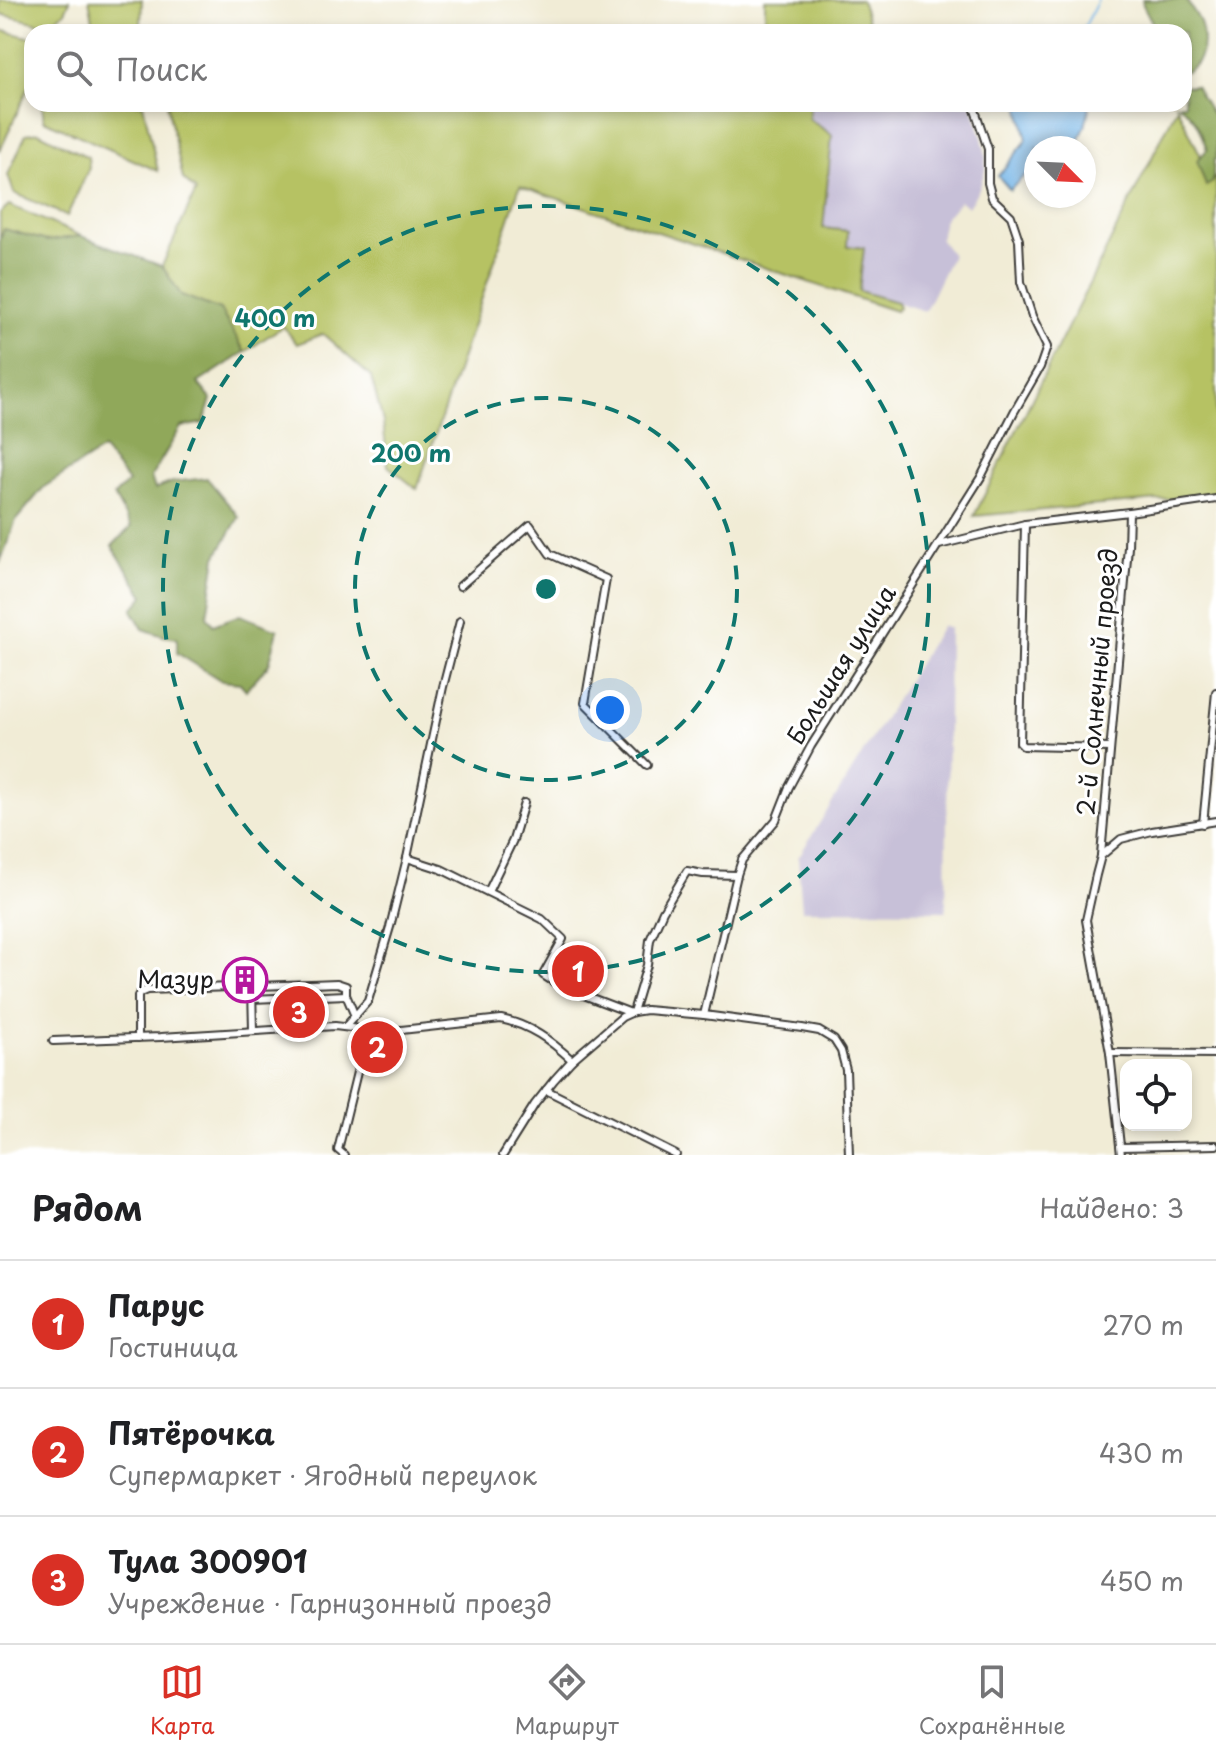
<!DOCTYPE html>
<html lang="ru">
<meta charset="utf-8">
<style>
:root{--surface:#fff;--page:#f6f6f6;--text:#202124;--muted:#757577;--line:#e0e0e0;--accent:#d93025}
body{margin:0;font-family:"Playpen Sans",sans-serif;background:var(--page);color:var(--text)}
.controls{position:absolute;right:24px;bottom:24px;display:grid;overflow:hidden;border-radius:16px;box-shadow:0 4px 12px #0003}
.controls button{width:72px;height:72px;display:grid;place-items:center;padding:0;border:0;border-bottom:2px solid var(--line);background:var(--surface);color:var(--text);font:40px sans-serif}
.compass{position:absolute;left:1024px;top:136px;width:72px;height:72px;border-radius:50%;background:var(--surface);box-shadow:0 4px 12px #0003;rotate:114deg}
.you{position:absolute;left:610px;top:710px;width:28px;height:28px;margin:-20px;border:6px solid #fff;border-radius:50%;background:#1a73e8;box-shadow:0 0 0 12px #1a73e833}
.badge{display:grid;place-items:center;width:52px;height:52px;border-radius:50%;background:var(--accent);color:#fff;font-size:26px;font-weight:700}
.pin{position:absolute;translate:-50% -50%;border:4px solid #fff;box-shadow:0 2px 8px #0006}
.list{margin:0;padding:0;list-style:none}
h2{display:flex;justify-content:space-between;align-items:center;height:104px;margin:0;padding:0 32px;font-size:34px}
h2 small{font-size:26px;font-weight:400;color:var(--muted)}
.list li{display:grid;grid-template-columns:52px 1fr auto;gap:24px;align-items:center;box-sizing:border-box;height:128px;padding:0 32px;border-top:2px solid var(--line)}
.list b{display:block;font-size:30px;white-space:nowrap}
.list p{margin:0;font-size:26px;white-space:nowrap;color:var(--muted)}
.list em{font-size:26px;font-style:normal;color:var(--muted)}
.icon{flex:none;width:44px;height:44px;fill:none;stroke:currentColor;stroke-width:2;stroke-linecap:round;stroke-linejoin:round}
.map{position:relative;flex:none;width:1216px;height:1155px;overflow:hidden}
.search{position:absolute;background:var(--surface);box-shadow:0 4px 12px #0003;left:24px;right:24px;top:24px;height:88px;display:flex;align-items:center;gap:20px;box-sizing:border-box;padding:0 28px;border-radius:24px;color:var(--muted);font-size:30px}
.sheet{height:488px;background:var(--surface)}
nav{display:flex;justify-content:space-around;align-items:center;box-sizing:border-box;height:112px;border-top:2px solid var(--line);background:var(--surface);font-size:22px;color:var(--muted)}
nav a{display:grid;justify-items:center;gap:4px}
nav .on{color:var(--accent)}
.map>svg:first-child{display:block}
</style>
<div class="map">
<svg width="1216" height="1155" viewBox="0 0 1216 1155">
<rect width="100%" height="100%" fill="#fff"/>
<filter id="ink" filterUnits="userSpaceOnUse"><feTurbulence type="fractalNoise" baseFrequency=".0125" numOctaves="2"/><feDisplacementMap in="SourceGraphic" scale="16" xChannelSelector="R" yChannelSelector="G"/><feConvolveMatrix kernelMatrix="1 2 1 2 8 2 1 2 1" color-interpolation-filters="sRGB"/></filter>
<filter id="wash" filterUnits="userSpaceOnUse"><feTurbulence type="fractalNoise" baseFrequency=".006" numOctaves="4" result="noise"/><feDisplacementMap in="SourceGraphic" scale="32" xChannelSelector="R" yChannelSelector="G"/><feGaussianBlur stdDeviation="1.8" result="paint"/><feColorMatrix in="noise" values="0 0 0 0 0 0 0 0 0 0 0 0 0 0 0 0 0 1.4 0 .05"/><feComposite in="paint" operator="in"/></filter>
<g filter="url(#wash)">
<rect width="100%" height="100%" fill="#f1ecd6"/>
<!-- industrial -->
<g fill="#c7c0d8">
<path d="M810,104h161l11,33 4,19 -1,14 -5,17 -12,20 -8,-6 -16,18 -4,20 12,16 -27,56 -66,-20 5,-43 -17,-2 -24,-17 9,-94 -23,-16z"/>
<path d="M942,625l7,3 -3,283 -144,-1 -4,-52z"/>
</g>
<!-- green -->
<g fill="#b6c264" stroke="#696f40" stroke-width="2">
<path d="M0,0h70l-5,12 -19,13 -46,-11z"/>
<path d="M89,0h53l-1,25h-47z"/>
<path d="M765,0h96l11,32h-107z"/>
<path d="M0,30l32,8v41l-32,72z"/>
<path d="M42,104h101l15,67 -114,-51z"/>
<path d="M167,104h643l-1,15 23,16 -9,93 25,3 -1,15 17,2 -5,43 38,11 2,5 -4,4 -375,-125 -103,303 -29,-23 -5,-44 -12,-45 -48,-43 -26,10 -14,-18 -38,26 -25,-42 -39,-15 -19,-29 34,-75 -13,-12z"/>
<path d="M1177,107l36,74 3,-4v318l-242,21z"/>
<path d="M38,132l50,25 1,11 -22,48 -53,-23 -6,-18 18,-41z"/>
<path d="M9,205l72,31 -34,5 -43,-12 -4,10v-26z"/>
</g>
<!-- forest -->
<g fill="#90a85a" stroke="#56623b" stroke-width="2">
<path d="M1142,0h44c5,7 11,15 14,22 6,18 4,43 -16,50v-40h-27l-14,-27z"/>
<path d="M1184,86h11l21,35v38l-2,1 -1,22 -7,4 -9,-26 10,-10c-6,-18 -12,-36 -30,-46h7z"/>
<path d="M4,229l43,12 34,-5 81,30 19,29 39,15 25,42 -47,31 13,16 -7,24 -23,4 -30,50 4,12 18,-7 34,-4 32,39 -23,40 -9,59 6,9 27,-10 38,15 -9,34 -23,26 -6,-7 -18,-2 -45,-28v-15l-14,-2 -20,-7 -11,-19 12,-14 -32,-50 19,-19 -17,-31 14,-14 -25,-33 -59,38 -28,33 -16,43v-324z"/>
</g>
<!-- water -->
<path fill="#72b4e7" stroke="#476882" stroke-width="2" d="M1019,104h71l-5,23 -9,21h-3l-12,-9 -9,9h-16v16l-26,26 -12,-14 29,-36z"/>
<g fill="none" stroke-linecap="round" stroke-linejoin="round">
<!-- stream -->
<path stroke="#72b4e7" stroke-width="2" d="M1082,32l16,-32"/>
</g>
</g>
<g filter="url(#ink)">
<g fill="none" stroke-linecap="round" stroke-linejoin="round">
<!-- street casing -->
<g stroke="#3c3b38" stroke-width="10">
<g id="street">
<path d="M1025,524l-5,219 3,3 87,2"/>
<path d="M939,545l86,-21 104,-12 87,-13"/>
<path d="M460,586l70,-61 20,29 56,25 -21,124 62,62"/>
<path d="M1203,824l13,-132"/>
<path d="M1101,855l27,-308 1,-35"/>
<path d="M407,858l34,11 101,50 21,20 -20,36 17,11 71,27"/>
<path d="M488,892l25,-52 11,-37"/>
<path d="M252,987l1,44"/>
<path d="M252,999l94,-4"/>
<path d="M633,1012l14,-47 3,-25 13,-29 24,-40 16,3 34,1"/>
<path d="M704,1015l33,-140 5,-15 34,-40 13,-33 22,-41 170,-269 33,-65 26,-45 7,-20 -15,-31 -11,-34 -2,-42 -8,-24 -19,-18 -4,-15v-34l-15,-45"/>
<path d="M346,1026l22,-25 22,-74 17,-69 36,-171 17,-66"/>
<path d="M138,1038v-42l2,-3 7,-3 190,-7 9,3v9l9,21"/>
<path d="M53,1041l108,-4 174,-11 48,6 118,-13c29,6 49,21 71,41"/>
<path d="M1110,1053l106,1"/>
<path d="M546,1090l130,65"/>
<path d="M1121,1147l95,-2"/>
<path d="M344,1155l-6,-5 21,-86 10,-33"/>
<path d="M503,1155l32,-51 19,-24 18,-20 50,-43 11,-5 13,-2 58,5 98,13 17,3 15,9 7,11 5,19 3,85"/>
<path d="M1121,1155l-11,-102 -24,-133 10,-45 5,-19 20,-17 31,-8 64,-10"/>
</g>
</g>
<!-- street -->
<use href="#street" stroke="#fff" stroke-width="6"/>
</g>
</g>
<!-- distance rings -->
<g fill="none" stroke="#0f766e" stroke-width="4" stroke-dasharray="14 10">
<circle cx="546" cy="589" r="191"/>
<circle cx="546" cy="589" r="383"/>
</g>
<!-- icons -->
<defs>
<g id="building-ring" transform="scale(2.3)"><circle r="9.5" fill="#fff" stroke="#b5179e" stroke-width="1.5"/><path d="M-4-6H4V6H1V3H-1V6H-4ZM-2.5-4.3h1.7v1.8h-1.7ZM.8-4.3h1.7v1.8H.8ZM-2.5-1h1.7V.8h-1.7ZM.8-1h1.7V.8H.8Z" fill="#b5179e"/></g>
</defs>
<g fill-rule="evenodd">
<use href="#building-ring" x="245" y="980"/>
</g>
<g text-anchor="middle" stroke-width="6" stroke-linejoin="round" paint-order="stroke">
<!-- street labels -->
<g font-size="24" fill="#1c1c1c" stroke="#fff">
<text transform="translate(842 665) rotate(-58)" y="8">Большая улица</text>
<text transform="translate(1098 682) rotate(-85)" y="8">2-й Солнечный проезд</text>
</g>
<!-- poi labels -->
<g font-size="24" fill="#1c1c1c" stroke="#fff" text-anchor="end">
<text x="214" y="988">Мазур</text>
</g>
</g>
<circle cx="546" cy="589" r="12" fill="#0f766e" stroke="#fff" stroke-width="4"/>
<g font-size="24" text-anchor="middle" font-weight="bold" fill="#0f766e" stroke="#fff" stroke-width="6" stroke-linejoin="round" paint-order="stroke">
<text x="275" y="327">400 m</text>
<text x="411" y="462">200 m</text>
</g>
</svg>
<div class="controls">
<button><svg class="icon" aria-label="locate" viewBox="0 0 24 24"><circle cx="12" cy="12" r="6"/><path d="M12 2v4M12 18v4M2 12h4M18 12h4"/></svg></button>
</div>
<svg class="compass" viewBox="-18 -18 36 36"><path d="M0-13l5 13h-10z" fill="#e53935"/><path d="M0 13l5-13h-10z" fill="#757577"/></svg>
<div class="you"></div>
<div class="pin badge" style="left:578px;top:971px">1</div>
<div class="pin badge" style="left:377px;top:1047px">2</div>
<div class="pin badge" style="left:299px;top:1012px">3</div>
<div class="search"><svg class="icon" aria-label="search" viewBox="0 0 24 24"><circle cx="10" cy="10" r="6"/><path d="M15 15l6 6"/></svg>Поиск</div>
</div>
<section class="sheet">
<h2>Рядом<small>Найдено: 3</small></h2>
<ul class="list">
<li><span class="badge">1</span><div><b>Парус</b><p>Гостиница</p></div><em>270 m</em></li>
<li><span class="badge">2</span><div><b>Пятёрочка</b><p>Супермаркет · Ягодный переулок</p></div><em>430 m</em></li>
<li><span class="badge">3</span><div><b>Тула 300901</b><p>Учреждение · Гарнизонный проезд</p></div><em>450 m</em></li>
</ul>
</section>
<nav>
<a class="on"><svg class="icon" aria-label="map" viewBox="0 0 24 24"><path d="M3 6l6-2 6 2 6-2v14l-6 2-6-2-6 2zM9 4v14M15 6v14"/></svg>Карта</a>
<a><svg class="icon" aria-label="directions" viewBox="0 0 24 24"><path d="M12 3l9 9-9 9-9-9zM9 14v-3h6M13 9l2 2-2 2"/></svg>Маршрут</a>
<a><svg class="icon" aria-label="saved" viewBox="0 0 24 24"><path d="M7 4h10v16l-5-4-5 4z"/></svg>Сохранённые</a>
</nav>
